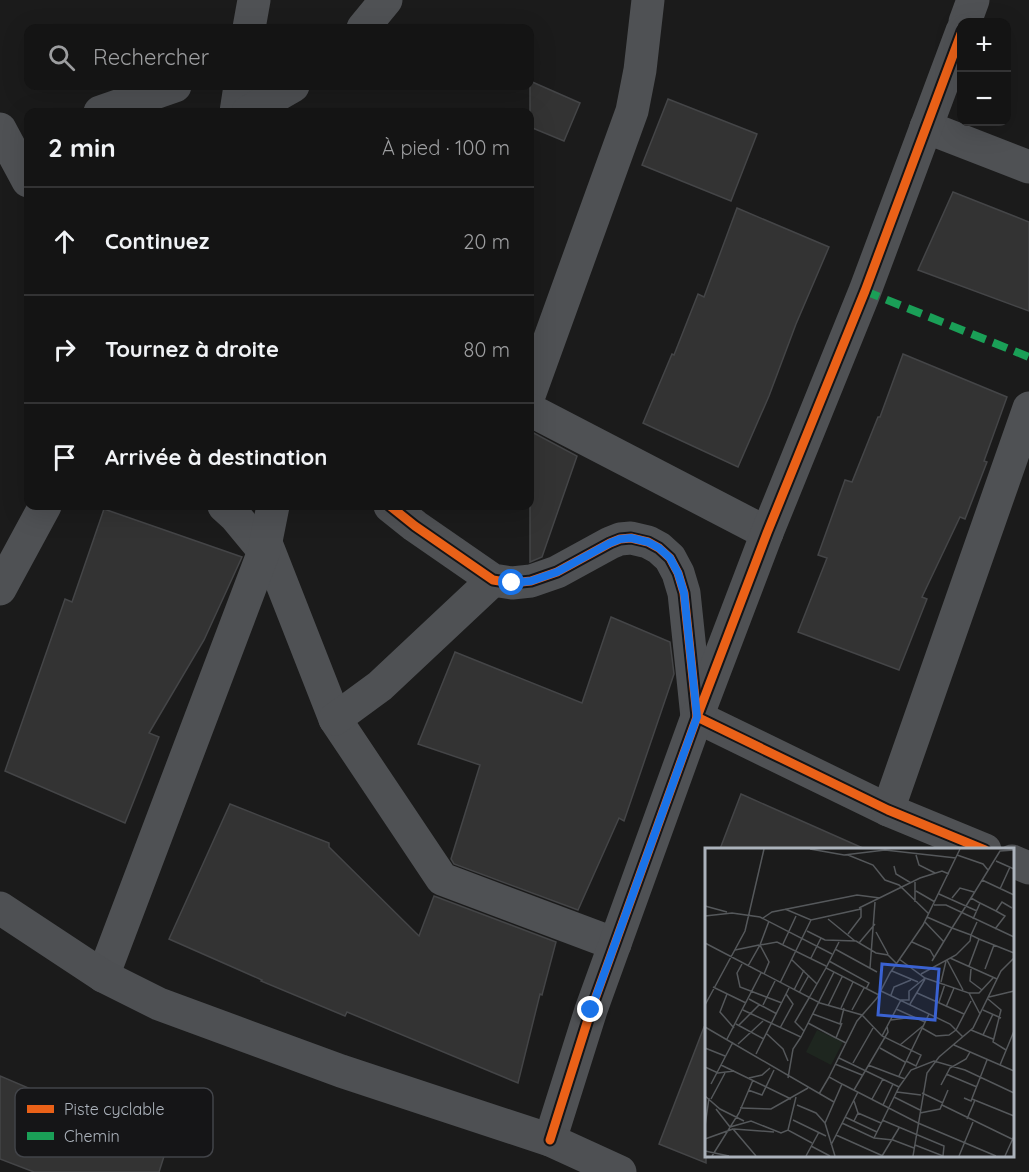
<!DOCTYPE html>
<html lang="fr">
<meta charset="utf-8">
<style>
:root{--surface:#141414;--page:#212122;--text:#f1f3f6;--muted:#9d9ea0;--line:#333334}
body{margin:0;font-family:Quicksand,sans-serif;background:var(--page);color:var(--text)}
.controls{position:absolute;right:18px;top:18px;display:grid;overflow:hidden;border-radius:12px;box-shadow:0 6px 24px #0002}
.controls button{width:54px;height:54px;display:grid;place-items:center;padding:0;border:0;border-bottom:2px solid var(--line);background:var(--surface);color:var(--text);font:30px sans-serif}
.stop{position:absolute;width:18px;height:18px;margin:-14px;border:4px solid #1a73e8;border-radius:50%;background:#fff}
.stop.end{background:#1a73e8;border-color:#fff;box-shadow:0 2px 6px #0008}
.list{margin:0;padding:0;list-style:none}
h2{display:flex;justify-content:space-between;align-items:center;height:78px;margin:0;padding:0 24px;font-size:26px}
h2 small{font-size:20px;font-weight:400;color:var(--muted)}
.list li{display:grid;grid-template-columns:39px 1fr auto;gap:18px;align-items:center;box-sizing:border-box;height:108px;padding:0 24px;border-top:2px solid var(--line)}
.list b{display:block;font-size:22px;white-space:nowrap}
.list em{font-size:20px;font-style:normal;color:var(--muted)}
.icon{flex:none;width:33px;height:33px;fill:none;stroke:currentColor;stroke-width:2;stroke-linecap:round;stroke-linejoin:round}
.map{position:relative;flex:none;width:1029px;height:1172px;overflow:hidden}
.search{position:absolute;background:var(--surface);box-shadow:0 6px 24px #0002;left:24px;top:24px;width:510px;height:66px;display:flex;align-items:center;gap:15px;box-sizing:border-box;padding:0 21px;border-radius:12px;color:var(--muted);font-size:22px}
.panel{position:absolute;background:var(--surface);box-shadow:0 6px 24px #0002;left:24px;top:108px;width:510px;height:402px;border-radius:12px}
.map>svg:first-child{display:block}
</style>
<div class="map">
<svg width="1029" height="1172" viewBox="0 0 1029 1172">
<rect width="100%" height="100%" fill="#1b1b1b"/>
<!-- building -->
<g fill="#333" stroke="#444547" stroke-width="1.5">
<path d="M530,81l50,22 -16,38 -34,-14z"/>
<path d="M668,99l89,35 -26,67 -89,-36z"/>
<path d="M953,192l76,30v89l-111,-41z"/>
<path d="M737,208l92,39 -33,77 -27,72 -31,71 -95,-44 29,-69 2,1 24,-61 6,3z"/>
<path d="M903,354l104,43 -23,64 3,1 -22,57 -5,-2 -38,80 5,2 -28,71 -101,-38 29,-74 -9,-3 27,-75 7,2 26,-65h2z"/>
<path d="M530,431l47,25 -35,101 -12,5z"/>
<path d="M104,509l138,48 -38,83 -55,93 10,4 -34,86 -120,-52 60,-172 7,3z"/>
<path d="M611,617l59,25 4,32 -50,147 -5,-3 -41,92 -124,-46 -3,-5 29,-94 -62,-21 37,-92 127,51z"/>
<path d="M741,794l124,55h-145z"/>
<path d="M230,804l99,39v4l90,89 15,-40 122,46 -14,53 -2,-1 -22,89 -171,-71 -2,4 -84,-35 1,-1 -93,-41z"/>
<path d="M704,1027l2,1v135l-47,-19z"/>
<path d="M0,1076l167,71 -8,25h-125l-34,-13z"/>
</g>
<g fill="none" stroke-linecap="round" stroke-linejoin="round">
<!-- minor -->
<g stroke="#4f5154" stroke-width="33">
<path d="M965,22l8,-22"/>
<path d="M249,28l5,-28"/>
<path d="M363,28l23,-28"/>
<path d="M100,112l75,-26"/>
<path d="M236,112l4,-26"/>
<path d="M248,112l45,-26"/>
<path d="M926,127l103,40"/>
<path d="M0,129l28,52"/>
<path d="M530,393l102,-282 8,-41 8,-70"/>
<path d="M530,410l237,123"/>
<path d="M224,506l11,10 29,35"/>
<path d="M390,506l25,20 78,54 19,3 19,-2 26,-9 53,-29 10,-4 11,-1 17,4 11,6 11,10 8,15 6,20 13,124 191,93 97,40"/>
<path d="M266,543l69,176 107,160 173,65"/>
<path d="M0,589l45,-83"/>
<path d="M335,719l45,-33 113,-106"/>
<path d="M888,810l141,-402"/>
<path d="M1012,861l17,7"/>
<path d="M103,976l161,-425 9,-45"/>
<path d="M550,1140l41,-130 106,-293 70,-184 98,-242 97,-260"/>
</g>
<!-- secondary -->
<path stroke="#4e5053" stroke-width="33" d="M0,908l103,68 56,28 182,67 209,69 70,32"/>
<!-- quiet -->
<path stroke="#1a9f57" stroke-width="8" stroke-dasharray="15 8" stroke-linecap="butt" d="M865,291l164,66"/>
<!-- cycleway casing -->
<g stroke="#151517" stroke-width="13">
<g id="cycleway">
<path d="M390,506l25,20 78,54 19,3 19,-2 26,-9 53,-29 10,-4 11,-1 17,4 11,6 11,10 8,15 6,20 13,124 191,93 97,40"/>
<path d="M550,1140l41,-130 106,-293 70,-184 98,-242 97,-260"/>
</g>
</g>
<!-- cycleway -->
<use href="#cycleway" stroke="#ea6118" stroke-width="9"/>
</g>
<g fill="none" stroke-linecap="round" stroke-linejoin="round">
<!-- route -->
<path stroke="#1a73e8" stroke-width="8" d="M512,583l19,-2 26,-9 53,-29 10,-4 11,-1 17,4 11,6 11,10 8,15 6,20 13,124 -106,293"/>
</g>
<!-- overview -->
<g transform="translate(705 848)">
<rect width="309" height="309" fill="#1b1b1b"/>
<path d="M112,182l26,12 -12,23 -25,-13z" fill="#1e261f"/>
<path fill="none" stroke="#55585b" stroke-width="1.5" d="M105,1l34,6 41,-5 71,8M143,7l25,10 12,15 14,5 30,29M211,7l3,10 16,8M252,7l26,9 5,6M291,13l18,8M189,18l2,8 15,9M277,32l32,15M210,34v20M295,41l10,-22M211,43l19,11M234,46l38,17M247,50l8,-10 14,4M275,55l16,8 6,-9 10,6M229,57h12l68,32M0,58l22,6M154,60l61,-30 22,-7 7,3M80,61l26,11 50,-11v8l-13,17M0,68l27,-3 28,4 72,37M222,69l25,11 19,-30M58,70l9,-6 85,-17 23,3M123,71l27,22M268,71l7,-16 -9,-5 29,-47 14,-1M220,74l19,20M290,81l10,-13 -9,-5M102,83l18,9 31,1 20,12 12,2 8,8M171,84l12,22M134,94l-13,26 53,27M207,94l18,8 4,7M0,95l115,60 42,12 20,21 39,19 -5,11 -10,-5M154,95l16,-19M78,96l13,-28M130,101l42,23M30,102l24,-5M106,110l10,-20M245,110l47,21M194,111l26,19 44,15 11,21M87,112l25,24M242,112l16,30M124,113l40,22 -3,6M227,113l20,-33 19,7 6,-13M37,116l-5,9 3,14 42,16M43,118l12,-21 17,-3 49,24M264,118l10,-27 35,14M165,120l5,-66M266,121l-1,12 12,9M280,121l9,-24M187,123l26,11M59,126l5,-12 -9,-17 9,-24M216,126l35,-19 14,-14 1,-6 8,4M236,134l5,-21M75,135l31,-63M8,139l33,16M89,142l10,-20M176,143l69,33 13,13M94,145l10,-18M212,145l47,21M264,145h10l14,-15M22,146l-7,18 14,16M186,147l3,-8 17,-7M284,149l25,-6M104,150l17,-30M44,151l28,15M283,151l13,11 -8,32 13,8M234,154l6,-18M205,156l15,-25M0,157l40,-74 19,-82M58,157l12,-24M123,158l14,-29M241,159l8,-19M136,160l12,-26M191,161l29,13M38,162l58,27 -8,12 -5,29M147,162l12,-22M278,162l18,8M108,166l27,10 4,-16M186,172l22,-3M103,175l28,15M137,175l-6,15 10,5M31,176l28,15M34,177l21,-21M0,179l129,75M75,180l13,-24 -7,-10M217,180l14,8 13,-1 7,-5 15,-29M266,182l22,9M99,183l-9,-9 14,-24M62,186l16,15 5,12M278,187l10,-21M177,188l19,-36h8v-9l16,-13M96,189l33,-65M22,191l34,-66M33,196l25,-23M195,197l24,-20M249,197l60,26M0,200l20,8M175,200l25,14M51,206l33,-66M134,210l60,29 12,-17 23,-9 31,9 49,23M148,215l20,-35M130,216l27,11M16,217l70,34M163,217l37,14M295,217l14,-34M0,219l13,6 16,-2M241,226l31,13M194,228l30,-62M44,230l13,-3 8,-7M6,236l22,-42M137,236l76,39 78,33M236,237l9,-17 16,-9 4,-7M43,242l14,5 12,-25M149,242l34,-58 -1,-6M192,244l24,3M217,245l21,10M114,246l10,-17M0,248l15,13 24,12M189,249l26,13M259,250l7,3 16,-41M6,251l14,-26M167,251l11,-20M267,251l42,17M92,257l19,8 9,10M178,257l10,-21M237,257l72,35M35,260l31,1 37,-21M11,261l14,18M153,265l23,10M215,265l20,-4 8,-19M140,269l32,15M262,271l8,-19M88,272l33,16M177,272l62,26 -1,10 -28,-11M149,273l4,-8 -4,-12M137,275l32,15 19,2 21,8M0,278l4,-28M25,279l21,-6 30,12 7,-3 24,13M29,281l40,3M83,282l8,-33M131,287l47,21M169,290l25,-51M0,291l28,-10 23,27M126,297l27,-53M106,298l19,10M0,303l24,5M7,308l27,-43 14,-33M101,308l13,-24M130,308l-10,-33 17,-39 -13,-7 28,-56 20,-23 13,-25 33,-48 37,-76M177,308l17,-28M208,308l14,-83 12,-16 34,-29 28,-57 13,-13M254,308l14,-34M300,308l9,-20"/>
<path fill="#3a62d2" fill-opacity="0.15" stroke="#3a62d2" stroke-width="3" d="M177,116l57,5 -4,51 -57,-5z"/>
<rect width="309" height="309" fill="none" stroke="#acb3bc" stroke-width="3"/>
</g>
<!-- legend -->
<rect x="15" y="1088" width="198" height="69" rx="9" fill="#151517" stroke="#424449" stroke-width="1.5"/>
<rect x="27" y="1105" width="27" height="8" fill="#ea6118"/>
<rect x="27" y="1132" width="27" height="8" fill="#1a9f57"/>
<g font-size="16" fill="#acb3bc">
<text x="64" y="1115">Piste cyclable</text>
<text x="64" y="1142">Chemin</text>
</g>
</svg>
<div class="controls">
<button>+</button>
<button>−</button>
</div>
<div class="stop" style="left:512px;top:583px"></div>
<div class="stop end" style="left:591px;top:1010px"></div>
<div class="search"><svg class="icon" aria-label="search" viewBox="0 0 24 24"><circle cx="10" cy="10" r="6"/><path d="M15 15l6 6"/></svg>Rechercher</div>
<section class="panel">
<h2>2 min<small>À pied · 100 m</small></h2>
<ul class="list">
<li><svg class="icon" aria-label="ahead" viewBox="0 0 24 24"><path d="M12 20V5M6 11l6-6 6 6"/></svg><div><b>Continuez</b></div><em>20 m</em></li>
<li><svg class="icon" aria-label="right" viewBox="0 0 24 24"><path d="M7 20v-9h11M14 6l5 5-5 5"/></svg><div><b>Tournez à droite</b></div><em>80 m</em></li>
<li><svg class="icon" aria-label="arrive" viewBox="0 0 24 24"><path d="M6 21V4h12l-3 4 3 4H6"/></svg><div><b>Arrivée à destination</b></div></li>
</ul>
</section>
</div>
